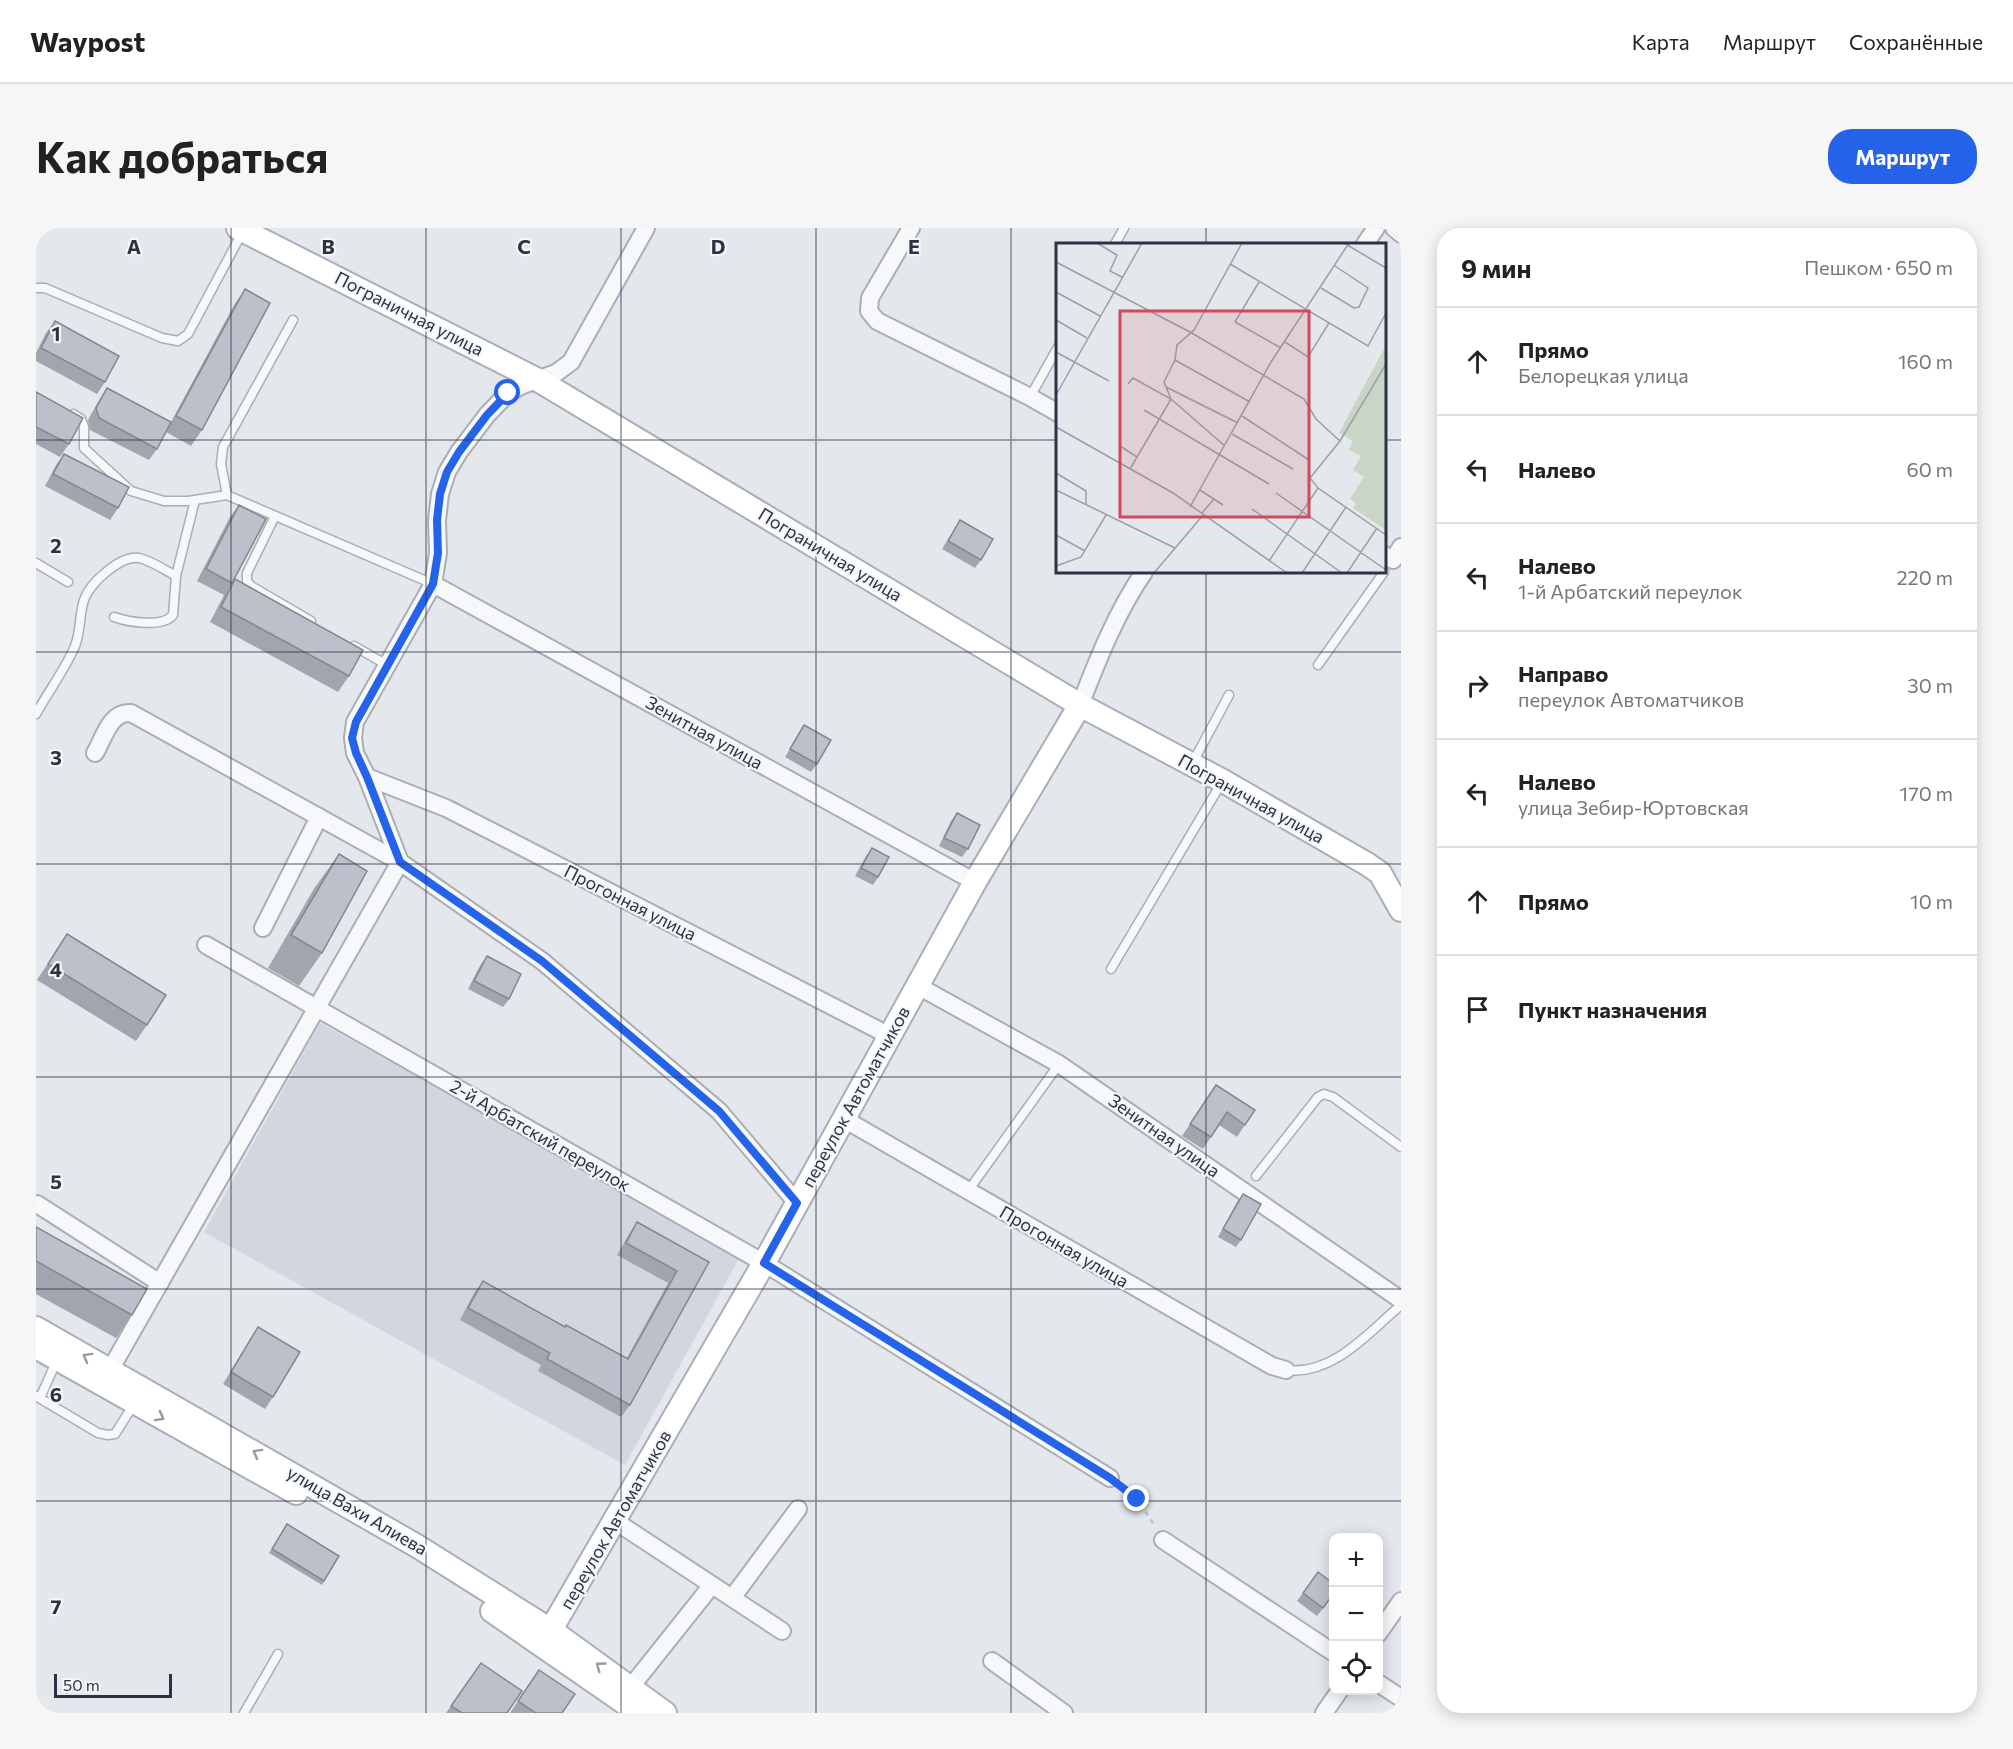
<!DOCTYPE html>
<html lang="ru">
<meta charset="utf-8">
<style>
:root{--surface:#fff;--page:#f6f6f6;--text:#222;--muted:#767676;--line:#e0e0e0;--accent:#2563eb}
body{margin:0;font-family:Commissioner,sans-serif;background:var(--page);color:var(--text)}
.controls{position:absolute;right:18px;bottom:18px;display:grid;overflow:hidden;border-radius:12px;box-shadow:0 3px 15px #0003}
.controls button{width:54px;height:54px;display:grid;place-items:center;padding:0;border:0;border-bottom:2px solid var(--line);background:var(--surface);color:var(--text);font:30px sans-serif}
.scale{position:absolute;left:18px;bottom:15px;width:118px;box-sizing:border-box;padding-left:6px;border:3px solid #2b3445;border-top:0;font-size:16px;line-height:21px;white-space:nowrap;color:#2b3445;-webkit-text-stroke:4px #f4f6f9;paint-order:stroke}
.stop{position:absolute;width:18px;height:18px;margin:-14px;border:4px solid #2563eb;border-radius:50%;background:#fff}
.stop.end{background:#2563eb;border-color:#fff;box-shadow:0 2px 6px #0008}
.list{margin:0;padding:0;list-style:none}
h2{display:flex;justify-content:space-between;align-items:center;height:78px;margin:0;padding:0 24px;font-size:26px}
h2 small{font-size:20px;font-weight:400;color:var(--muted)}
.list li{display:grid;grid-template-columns:39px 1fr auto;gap:18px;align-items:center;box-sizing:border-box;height:108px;padding:0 24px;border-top:2px solid var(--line)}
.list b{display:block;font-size:22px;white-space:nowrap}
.list p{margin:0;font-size:20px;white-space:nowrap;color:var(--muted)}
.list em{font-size:20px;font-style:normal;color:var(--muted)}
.icon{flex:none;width:33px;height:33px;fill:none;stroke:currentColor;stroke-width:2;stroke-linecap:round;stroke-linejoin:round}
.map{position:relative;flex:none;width:1365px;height:1485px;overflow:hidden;border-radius:24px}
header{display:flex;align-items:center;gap:36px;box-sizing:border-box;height:84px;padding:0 30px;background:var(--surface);border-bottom:2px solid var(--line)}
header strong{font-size:28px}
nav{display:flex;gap:33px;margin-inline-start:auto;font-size:21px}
.intro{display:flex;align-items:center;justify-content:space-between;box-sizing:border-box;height:144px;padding:0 36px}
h1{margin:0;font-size:42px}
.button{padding:15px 27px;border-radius:24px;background:var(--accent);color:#fff;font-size:21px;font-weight:700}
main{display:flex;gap:36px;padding:0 36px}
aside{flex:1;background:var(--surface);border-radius:24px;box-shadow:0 3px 15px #0003}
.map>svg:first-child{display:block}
</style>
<header>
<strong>Waypost</strong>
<nav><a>Карта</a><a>Маршрут</a><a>Сохранённые</a></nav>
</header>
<div class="intro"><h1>Как добраться</h1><a class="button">Маршрут</a></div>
<main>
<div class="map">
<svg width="1365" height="1485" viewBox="0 0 1365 1485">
<rect width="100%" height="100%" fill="#e4e7ec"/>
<!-- built -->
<path fill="#d2d6de" d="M284,795l421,232 -116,210 -421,-233z"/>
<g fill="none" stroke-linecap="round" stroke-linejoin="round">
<!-- lane casing -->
<g stroke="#a9aeb7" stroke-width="11">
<g id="lane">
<path d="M1079,16l9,-16"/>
<path d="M0,60h9l117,50 16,3 10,-7 55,-103"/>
<path d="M257,92l-70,127 -2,17 6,31 206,89"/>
<path d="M994,169l28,-50"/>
<path d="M37,186l8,5 3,8v21l47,43 33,10h24l39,-6"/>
<path d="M239,288l-28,57v8l4,5 60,35"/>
<path d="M0,335l32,19"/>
<path d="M78,389c14,5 49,11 59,-2l3,-39"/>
<path d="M318,418l33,19"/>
<path d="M1282,437l66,-93"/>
<path d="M0,486c12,-22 30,-46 39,-68 6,-15 4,-31 9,-46 5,-16 36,-45 55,-42 13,3 26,12 37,18l19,-76"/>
<path d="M1156,536l37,-69"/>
<path d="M1075,741l111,-187"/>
<path d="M1220,948l62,-79 6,-3 9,3 68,50"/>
<path d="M932,963l91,-127"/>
<path d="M1250,1142c47,6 83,-38 115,-65"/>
<path d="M0,1168l62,37 10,2 7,-1 19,-30"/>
<path d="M4,1170l17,-38"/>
<path d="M208,1485l34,-59"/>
</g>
</g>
<!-- street casing -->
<g stroke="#a9aeb7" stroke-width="20">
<g id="street">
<path d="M875,0l-41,70 -1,13 8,10 153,76 28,16"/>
<path d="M1358,0l7,6"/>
<path d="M1329,16l11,-16"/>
<path d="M1348,327l9,5 8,-13"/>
<path d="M397,356l542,298"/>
<path d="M1044,477c18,-46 36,-92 64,-133"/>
<path d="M59,525c9,-15 15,-42 36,-40l269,149 142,99 177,150 78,92"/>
<path d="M331,549l79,31 444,228"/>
<path d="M364,634l-33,-85 -12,-24 -2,-15 2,-16 78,-138 5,-31 -1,-33 3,-26 7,-22 12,-20 28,-37 21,-22 15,-8 33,-12 15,-11 75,-134"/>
<path d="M227,700l56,-111"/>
<path d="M170,717l558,318 346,215"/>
<path d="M882,758l141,78 342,236"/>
<path d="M808,891l428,247 14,4"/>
<path d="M1,976l123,79"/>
<path d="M74,1142l290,-508"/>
<path d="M579,1293l167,110"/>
<path d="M1127,1312l171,113"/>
<path d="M696,1370l66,-89"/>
<path d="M1342,1406l23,-33"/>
<path d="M956,1433l72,52"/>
<path d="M1342,1455l23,15"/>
<path d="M594,1460l82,-103"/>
<path d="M1288,1485l16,-23"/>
</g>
</g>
<!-- secondary casing -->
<g stroke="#a9aeb7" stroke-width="26">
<g id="secondary">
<path d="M202,0l300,152 542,325 143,76 144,83 13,9 21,37"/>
<path d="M0,1100l381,218 135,85 113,82"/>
<path d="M0,1119l260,146"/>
<path d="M456,1383l143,99"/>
<path d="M506,1417l222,-382 211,-381 105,-177"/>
</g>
</g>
<!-- path -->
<path stroke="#c2c5cb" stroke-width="3" stroke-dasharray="4.5 4.5" stroke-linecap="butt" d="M1085,1258l16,13 18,27"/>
<!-- lane -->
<use href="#lane" stroke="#f7f8fa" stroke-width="8"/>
<!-- street -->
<use href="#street" stroke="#f7f8fa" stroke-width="16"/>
<!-- secondary -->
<use href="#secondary" stroke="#fff" stroke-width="22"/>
</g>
<!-- wall -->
<g fill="#a1a5ae">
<path d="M209,61l-43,141 -11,16 -25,-14 -9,17 -8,11 -59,-30 -2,-10 11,-20 8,-12 64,34 63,-117z"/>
<path d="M19,93l50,61 -8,12 -61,-33v-8l10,-20z"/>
<path d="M0,164l33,52 -9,13 -24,-13z"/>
<path d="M28,226l54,54 -8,12 -65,-34 11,-21z"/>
<path d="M203,277l-7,78 117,93 -11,16 -128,-70 14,-27 -27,-14 33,-64z"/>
<path d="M924,292l21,40 -6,8 -33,-19z"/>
<path d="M768,497l13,39 -6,8 -26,-15z"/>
<path d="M921,585l11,36 -6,8 -23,-11 12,-25z"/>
<path d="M836,620l6,29 -5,8 -18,-9 11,-20z"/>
<path d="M303,626l-17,99 -23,33 -31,-18 47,-81z"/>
<path d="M31,706l80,91 -11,16 -99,-61z"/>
<path d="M451,728l22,43 -6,8 -35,-18 13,-25z"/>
<path d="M1180,857l29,40 -8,12 -18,-12 -16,24 -21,-13z"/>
<path d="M1207,966l-2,46 -5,7 -18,-10 19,-35z"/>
<path d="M601,994l72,40 -79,143 -9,12 -83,-46 3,-6 -81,-45 14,-27 9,-12 81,46 63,31 41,-75 -51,-28 12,-21z"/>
<path d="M0,999l96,88 -16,23 -80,-44z"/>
<path d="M222,1099l15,70 -8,12 -42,-25 27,-45z"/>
<path d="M251,1296l52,32 -17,29 -53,-32z"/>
<path d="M1282,1344l16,21 -17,23 -20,-15z"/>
<path d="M445,1435l26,50h-61z"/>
<path d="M503,1442l23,43h-52z"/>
</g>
<!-- building -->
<g fill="#bbc0ca" stroke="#83868d" stroke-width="1.5">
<path d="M209,61l25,14 -68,127 -26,-14z"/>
<path d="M19,93l64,35 -14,26 -64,-34z"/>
<path d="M71,160l64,34 -14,27 -58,-31 -3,-10z"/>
<path d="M0,164l47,26 -14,26 -33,-17z"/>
<path d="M28,226l65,33 -11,21 -65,-34z"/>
<path d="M203,277l27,14 -34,64 -26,-14z"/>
<path d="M924,292l33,19 -12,21 -33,-19z"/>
<path d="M199,351l128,71 -14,26 -128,-69z"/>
<path d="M768,497l27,15 -14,24 -27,-15z"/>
<path d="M921,585l23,12 -12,24 -24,-11z"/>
<path d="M836,620l17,9 -11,20 -17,-9z"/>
<path d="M303,626l28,17 -45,82 -31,-18z"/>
<path d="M31,706l99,61 -19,30 -99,-61z"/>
<path d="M451,728l34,18 -12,25 -35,-18z"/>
<path d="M1180,857l39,25 -10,15 -18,-13 -16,25 -21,-13z"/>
<path d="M1207,966l18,10 -20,36 -18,-11z"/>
<path d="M601,994l72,40 -79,143 -83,-46 3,-6 -82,-45 15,-27 82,46 1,-2 62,34 49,-88 -51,-28z"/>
<path d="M0,999l111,62 -15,26 -96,-54z"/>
<path d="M222,1099l42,25 -27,45 -42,-25z"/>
<path d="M251,1296l52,32 -15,25 -52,-32z"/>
<path d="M1282,1344l16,12v9l-11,15 -20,-15z"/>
<path d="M445,1435l41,28 -15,22h-45l-11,-7z"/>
<path d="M503,1442l36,24 -13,19h-26l-18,-12z"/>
</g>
<!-- one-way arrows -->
<defs><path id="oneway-chevron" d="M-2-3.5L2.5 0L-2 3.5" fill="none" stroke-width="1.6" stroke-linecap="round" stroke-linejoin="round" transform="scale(1.5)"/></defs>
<g stroke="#959aa2">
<use href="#oneway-chevron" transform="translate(51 1129) rotate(-151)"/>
<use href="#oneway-chevron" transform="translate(124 1189) rotate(29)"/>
<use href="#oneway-chevron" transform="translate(221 1225) rotate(-151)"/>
<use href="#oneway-chevron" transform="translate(564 1438) rotate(-144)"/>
</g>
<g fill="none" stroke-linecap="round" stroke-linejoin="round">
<!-- route -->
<path stroke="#2563eb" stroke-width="8" d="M472,165l-21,22 -28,37 -12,20 -7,22 -3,26 1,33 -5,31 -77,138 -4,16 4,15 11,24 33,85 142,99 177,150 78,92 -33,60 346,215 27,21"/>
</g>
<!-- grid -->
<path fill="none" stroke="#2b3445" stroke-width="1.5" stroke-opacity="0.55" d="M195,0v1485M390,0v1485M585,0v1485M780,0v1485M975,0v1485M1170,0v16M0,212h1022M1348,212h17M1170,344v1141M0,424h1365M0,636h1365M0,849h1365M0,1061h1365M0,1273h1365"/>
<g text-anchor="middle" stroke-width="4.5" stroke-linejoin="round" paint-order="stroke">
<!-- street labels -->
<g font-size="18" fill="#2b3445" stroke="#f4f6f9">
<text transform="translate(373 86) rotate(27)" y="6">Пограничная улица</text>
<text transform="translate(794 327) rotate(31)" y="6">Пограничная улица</text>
<text transform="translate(668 505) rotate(29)" y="6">Зенитная улица</text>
<text transform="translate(1215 571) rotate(29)" y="6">Пограничная улица</text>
<text transform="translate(594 675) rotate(27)" y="6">Прогонная улица</text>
<text transform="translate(820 869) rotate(-61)" y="6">переулок Автоматчиков</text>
<text transform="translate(504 908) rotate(30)" y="6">2-й Арбатский переулок</text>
<text transform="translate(1128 908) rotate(35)" y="6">Зенитная улица</text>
<text transform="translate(1028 1019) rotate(30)" y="6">Прогонная улица</text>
<text transform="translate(321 1283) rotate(30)" y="6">улица Вахи Алиева</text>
<text transform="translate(580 1292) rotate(-60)" y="6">переулок Автоматчиков</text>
</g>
</g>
<!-- overview -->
<g transform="translate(1020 15)">
<rect width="330" height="330" fill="#e4e7ec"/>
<path d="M330,102v185l-33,-22 3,-4 -6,-5 14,-22 -11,-7 8,-14 -12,-6 4,-9 -14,-8z" fill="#c9d6c5"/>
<path fill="none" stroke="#9a9fa9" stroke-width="1.5" d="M41,0l20,12 -7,16 12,6M288,0l42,25M0,19l134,70 114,67 12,20 24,22M174,21l138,82 18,-33M203,39l-24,40 46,26M265,45l33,20 5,-1 9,-19 -33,-22M0,49l44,24M0,77l31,18M229,99l23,15 21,-34M0,109l53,29M119,117l75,42M330,121l-46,77 -30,37 8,10 68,47M72,141l5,-6 38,21 54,47M110,144l72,36M0,152l86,-152M115,156l-7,-17 11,-22 2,-15 17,-15 48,-87M88,167l125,74M186,173l67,44M0,184l117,66 114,80M176,191l61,35M64,203l17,11M74,226l41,-70M0,230l30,18v13M0,247l119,58M144,247l23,15M220,250l110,77M134,264l81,-145 78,-119M196,266l90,64M146,270l12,-14M0,292l29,16M213,318l49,-73M0,323l25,-9 25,-42M98,330l50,-59M246,330l44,-66M291,330l30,-45"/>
<path fill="#d1495b" fill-opacity="0.15" stroke="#d1495b" stroke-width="3" d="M64,68h189v206h-189z"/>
<rect width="330" height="330" fill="none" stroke="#2b3445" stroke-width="3"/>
</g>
<g font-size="20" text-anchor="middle" font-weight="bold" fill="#2b3445" stroke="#f4f6f9" stroke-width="4.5" stroke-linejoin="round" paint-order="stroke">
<text x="98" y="26">A</text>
<text x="292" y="26">B</text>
<text x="488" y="26">C</text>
<text x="682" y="26">D</text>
<text x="878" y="26">E</text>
<text x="20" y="113">1</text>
<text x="20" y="325">2</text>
<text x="20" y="537">3</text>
<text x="20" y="749">4</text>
<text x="20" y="961">5</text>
<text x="20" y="1174">6</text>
<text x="20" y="1386">7</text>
</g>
</svg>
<div class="controls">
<button>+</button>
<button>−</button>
<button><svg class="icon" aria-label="locate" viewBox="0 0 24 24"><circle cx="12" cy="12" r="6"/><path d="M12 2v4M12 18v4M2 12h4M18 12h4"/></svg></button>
</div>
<div class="scale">50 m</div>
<div class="stop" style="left:472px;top:165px"></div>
<div class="stop end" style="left:1101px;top:1271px"></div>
</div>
<aside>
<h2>9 мин<small>Пешком · 650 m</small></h2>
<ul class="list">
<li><svg class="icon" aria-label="ahead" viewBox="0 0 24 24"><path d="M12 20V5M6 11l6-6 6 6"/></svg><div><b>Прямо</b><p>Белорецкая улица</p></div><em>160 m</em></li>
<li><svg class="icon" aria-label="left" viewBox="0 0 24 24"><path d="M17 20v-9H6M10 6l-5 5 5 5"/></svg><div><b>Налево</b></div><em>60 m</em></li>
<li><svg class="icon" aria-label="left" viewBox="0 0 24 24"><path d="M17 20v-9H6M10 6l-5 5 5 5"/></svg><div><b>Налево</b><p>1-й Арбатский переулок</p></div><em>220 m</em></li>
<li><svg class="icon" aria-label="right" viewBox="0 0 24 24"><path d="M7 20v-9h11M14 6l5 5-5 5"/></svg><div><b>Направо</b><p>переулок Автоматчиков</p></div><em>30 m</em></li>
<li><svg class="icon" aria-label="left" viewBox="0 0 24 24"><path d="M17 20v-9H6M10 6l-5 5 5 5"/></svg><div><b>Налево</b><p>улица Зебир-Юртовская</p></div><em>170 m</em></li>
<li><svg class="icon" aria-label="ahead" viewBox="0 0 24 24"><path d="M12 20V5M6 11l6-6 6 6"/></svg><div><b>Прямо</b></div><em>10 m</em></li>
<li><svg class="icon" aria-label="arrive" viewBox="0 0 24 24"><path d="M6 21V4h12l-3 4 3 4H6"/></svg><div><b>Пункт назначения</b></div></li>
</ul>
</aside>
</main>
